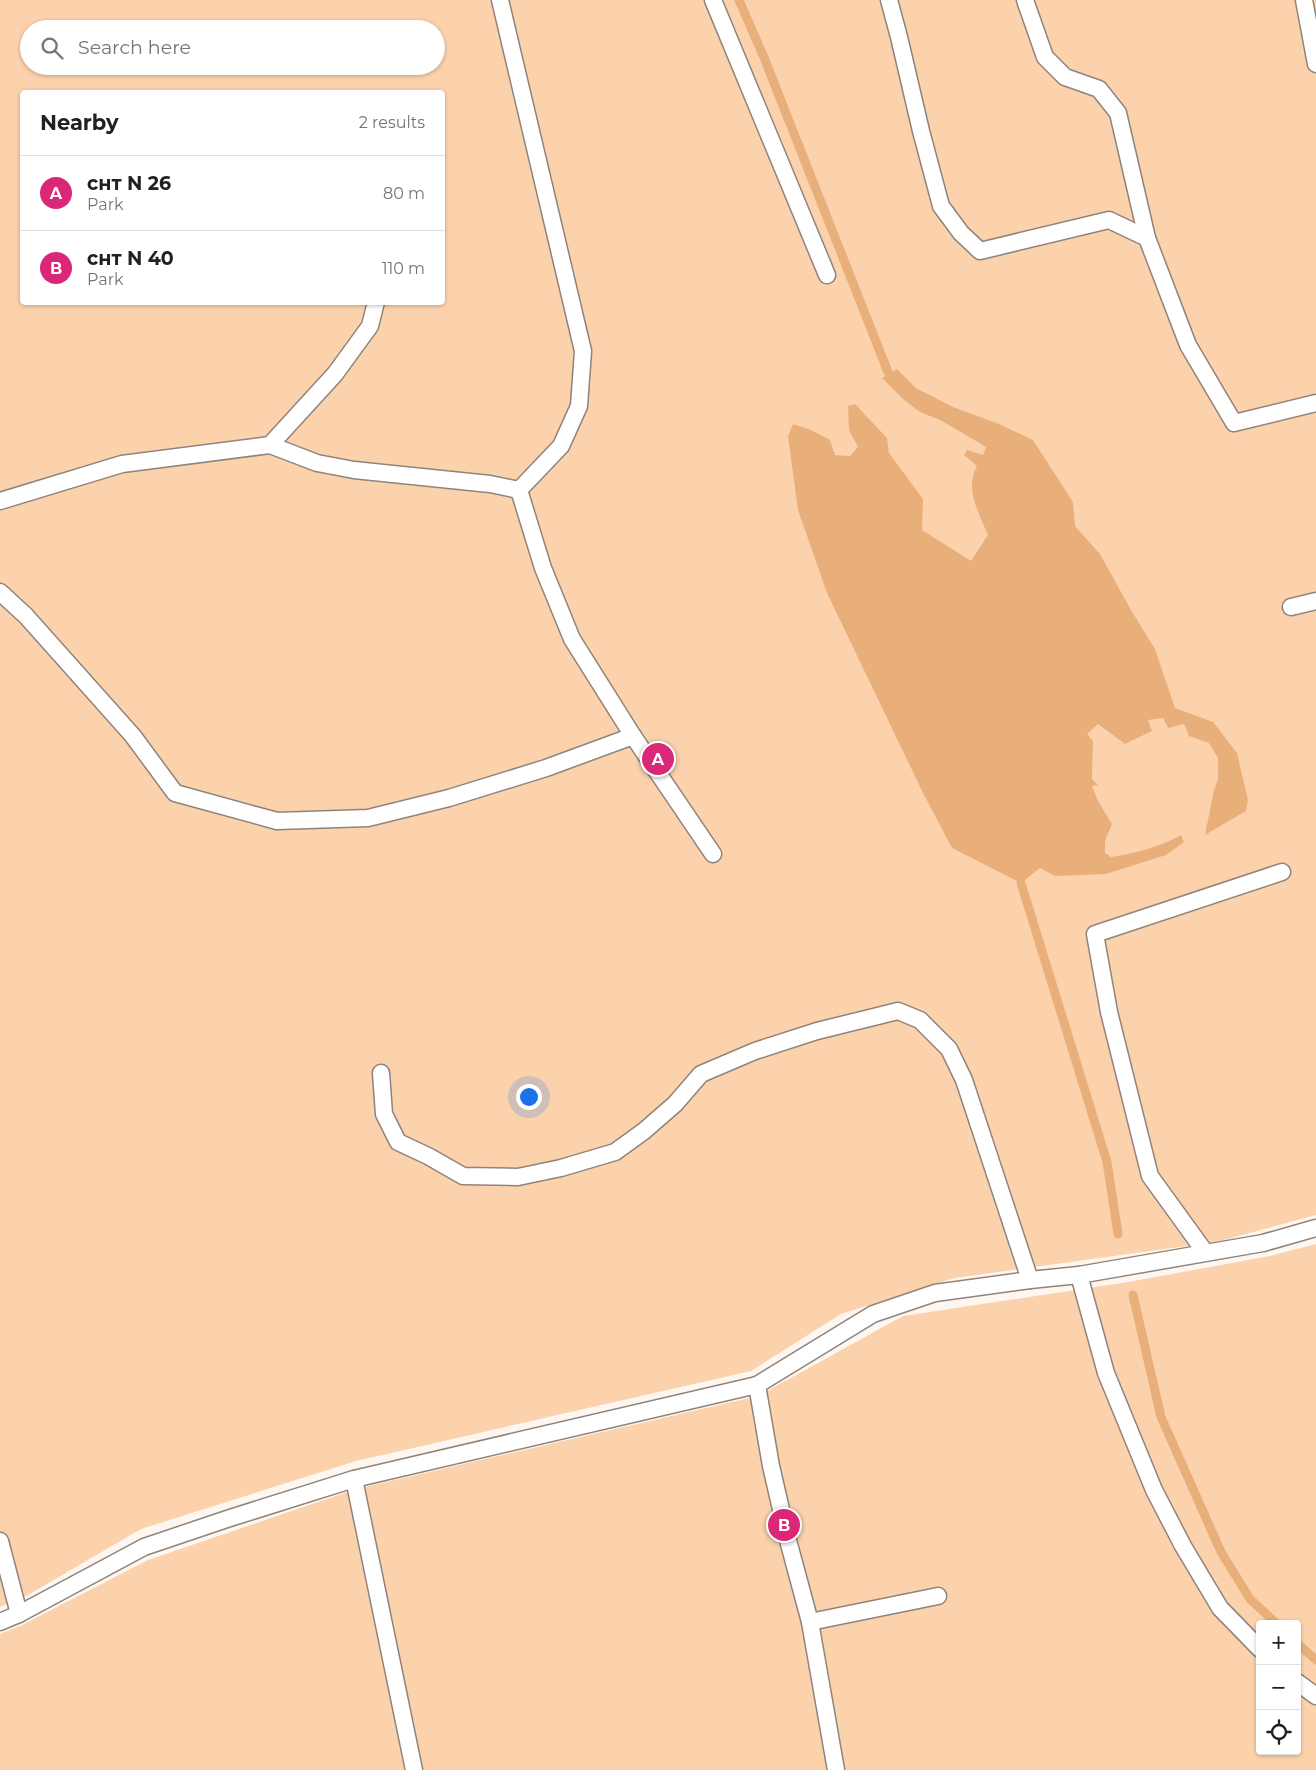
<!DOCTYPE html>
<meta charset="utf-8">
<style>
:root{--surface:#fff;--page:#f6f6f6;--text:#202124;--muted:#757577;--line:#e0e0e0;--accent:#db2777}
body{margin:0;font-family:Montserrat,sans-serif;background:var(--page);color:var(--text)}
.controls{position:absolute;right:15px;bottom:15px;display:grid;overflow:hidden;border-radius:5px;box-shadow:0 1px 4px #0004}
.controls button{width:45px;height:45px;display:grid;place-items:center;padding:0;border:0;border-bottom:1px solid var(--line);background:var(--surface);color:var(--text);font:25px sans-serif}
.you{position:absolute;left:528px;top:1096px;width:18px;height:18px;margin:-12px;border:4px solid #fff;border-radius:50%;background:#1a73e8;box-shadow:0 0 0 8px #1a73e833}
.badge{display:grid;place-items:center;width:32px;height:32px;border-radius:50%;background:var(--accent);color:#fff;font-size:16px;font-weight:700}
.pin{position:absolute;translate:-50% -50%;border:2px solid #fff;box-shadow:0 1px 5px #0006}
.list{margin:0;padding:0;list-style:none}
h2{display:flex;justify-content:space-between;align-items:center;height:65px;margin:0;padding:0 20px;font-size:21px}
h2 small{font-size:16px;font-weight:400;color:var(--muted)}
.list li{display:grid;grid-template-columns:32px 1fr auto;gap:15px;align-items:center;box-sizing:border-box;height:75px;padding:0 20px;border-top:1px solid var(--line)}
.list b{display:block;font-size:19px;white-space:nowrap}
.list p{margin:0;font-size:16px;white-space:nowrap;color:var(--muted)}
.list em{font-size:16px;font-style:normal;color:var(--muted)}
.icon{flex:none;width:28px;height:28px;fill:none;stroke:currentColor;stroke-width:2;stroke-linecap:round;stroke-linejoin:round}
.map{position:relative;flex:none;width:1316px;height:1770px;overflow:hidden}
.search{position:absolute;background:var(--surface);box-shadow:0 1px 4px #0004;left:20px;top:20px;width:425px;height:55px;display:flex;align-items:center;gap:12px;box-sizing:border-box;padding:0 18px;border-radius:28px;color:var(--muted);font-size:19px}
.panel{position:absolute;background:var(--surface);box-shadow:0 1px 4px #0004;left:20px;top:90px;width:425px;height:215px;border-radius:5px}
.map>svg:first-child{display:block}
</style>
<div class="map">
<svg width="1316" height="1770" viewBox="0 0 1316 1770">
<rect width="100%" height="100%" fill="#fef7f1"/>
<!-- green -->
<g fill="#fcd2ad" fill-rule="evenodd">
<path d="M0,0h1316v1215l-100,27 -261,36 -114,36 -90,57 -395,90 -215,68 -113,66 -28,12zM29,29h407v37h-407zM22,92h420v210h-420z"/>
<path d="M1316,1244v526h-1316v-136l22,-9 126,-65 208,-71 402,-93 145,-80 225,-34 142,-26zM1260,1624h37v127h-37z"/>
</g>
<!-- water -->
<path fill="#e9af7a" d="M897,369l19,19 37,19 46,17 34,16 40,62 2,24 25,28 31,56 24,39 20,59 38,14 24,31 11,47 -2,11 -41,24 9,-45 4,-11v-21l-9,-15 -20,-7 -5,-12 -16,4 -5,-10 -15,2 4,11 -27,13 -27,-20 -11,10 6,7 -1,38 6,6 -6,1 6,15 14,23 -7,17v12l6,4c25,-4 48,-10 70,-22l3,7 -18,13 -60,19 -51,2 -15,-8 -19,15 -69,-35 -29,-55 -96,-200 -29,-83 -10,-74 5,-12 18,6 19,10 5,15 15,1 8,-9 -9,-17 -1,-24 7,-2 32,34 2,15 34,46 -1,31 49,31 17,-26c-9,-22 -24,-46 -11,-69l-13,-11 3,-5 16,5 3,-8 -44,-26 -22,-9 -16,-12 -22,-22z"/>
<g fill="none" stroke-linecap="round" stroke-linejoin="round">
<!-- stream -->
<g stroke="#e9af7a" stroke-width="9">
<path d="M739,0l26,60 123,312"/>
<path d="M1021,883l86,279 11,72"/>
<path d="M1133,1295l28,122 60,135 29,47 27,25"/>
<path d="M1297,1643l19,17"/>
</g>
<!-- service casing -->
<g stroke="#8f847b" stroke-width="19">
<g id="service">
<path d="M713,0l114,275"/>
<path d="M889,0l10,37 22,94 20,75 20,27 19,18 129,-31 38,18"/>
<path d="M1025,0l20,57 20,20 34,12 19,24 29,125 41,107 46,78 82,-20"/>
<path d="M1304,0l12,64"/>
<path d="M270,445l47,18 37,7 136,14 29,6 42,-44 18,-40 4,-55 -83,-351"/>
<path d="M519,490l24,78 29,71 61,97 80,118"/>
<path d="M0,501l122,-37 148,-19 65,-71 35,-48 6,-24"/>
<path d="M0,592l26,24 107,120 42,57 102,28 91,-3 81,-20 97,-30 87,-32"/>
<path d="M1291,607l25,-6"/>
<path d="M381,1073l3,41 14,28 30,14 35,20 55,1 43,-9 54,-16 29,-21 31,-27 26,-30 54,-23 62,-20 81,-20 22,9 29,29 15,31 66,200"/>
<path d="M1205,1252l-55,-76 -41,-164 -14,-78 187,-62"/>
<path d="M1079,1275l27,98 48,117 29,56 37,62 40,41"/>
<path d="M757,1385l14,81 18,78 21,78 26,148"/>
<path d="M354,1479l60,291"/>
<path d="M0,1541l19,73"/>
<path d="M0,1622l19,-8 125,-67 86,-29 124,-39 403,-94 116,-71 62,-21 95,-13 49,-5 184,-32 53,-15"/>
<path d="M810,1622l128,-26"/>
<path d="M1297,1682l19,14"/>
</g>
</g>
<!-- service -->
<use href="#service" stroke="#fff" stroke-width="16"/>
</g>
</svg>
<div class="controls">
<button>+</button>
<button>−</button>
<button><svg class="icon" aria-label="locate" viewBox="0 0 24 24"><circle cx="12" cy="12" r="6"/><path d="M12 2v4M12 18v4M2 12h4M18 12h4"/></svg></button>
</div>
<div class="you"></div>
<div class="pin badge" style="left:658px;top:759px">A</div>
<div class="pin badge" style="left:784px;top:1525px">B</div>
<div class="search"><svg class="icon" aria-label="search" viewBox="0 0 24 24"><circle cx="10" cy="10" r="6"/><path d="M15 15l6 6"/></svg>Search here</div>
<section class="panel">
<h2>Nearby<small>2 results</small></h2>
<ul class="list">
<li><span class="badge">A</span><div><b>снт N 26</b><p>Park</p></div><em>80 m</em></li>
<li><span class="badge">B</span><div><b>снт N 40</b><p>Park</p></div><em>110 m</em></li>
</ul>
</section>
</div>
